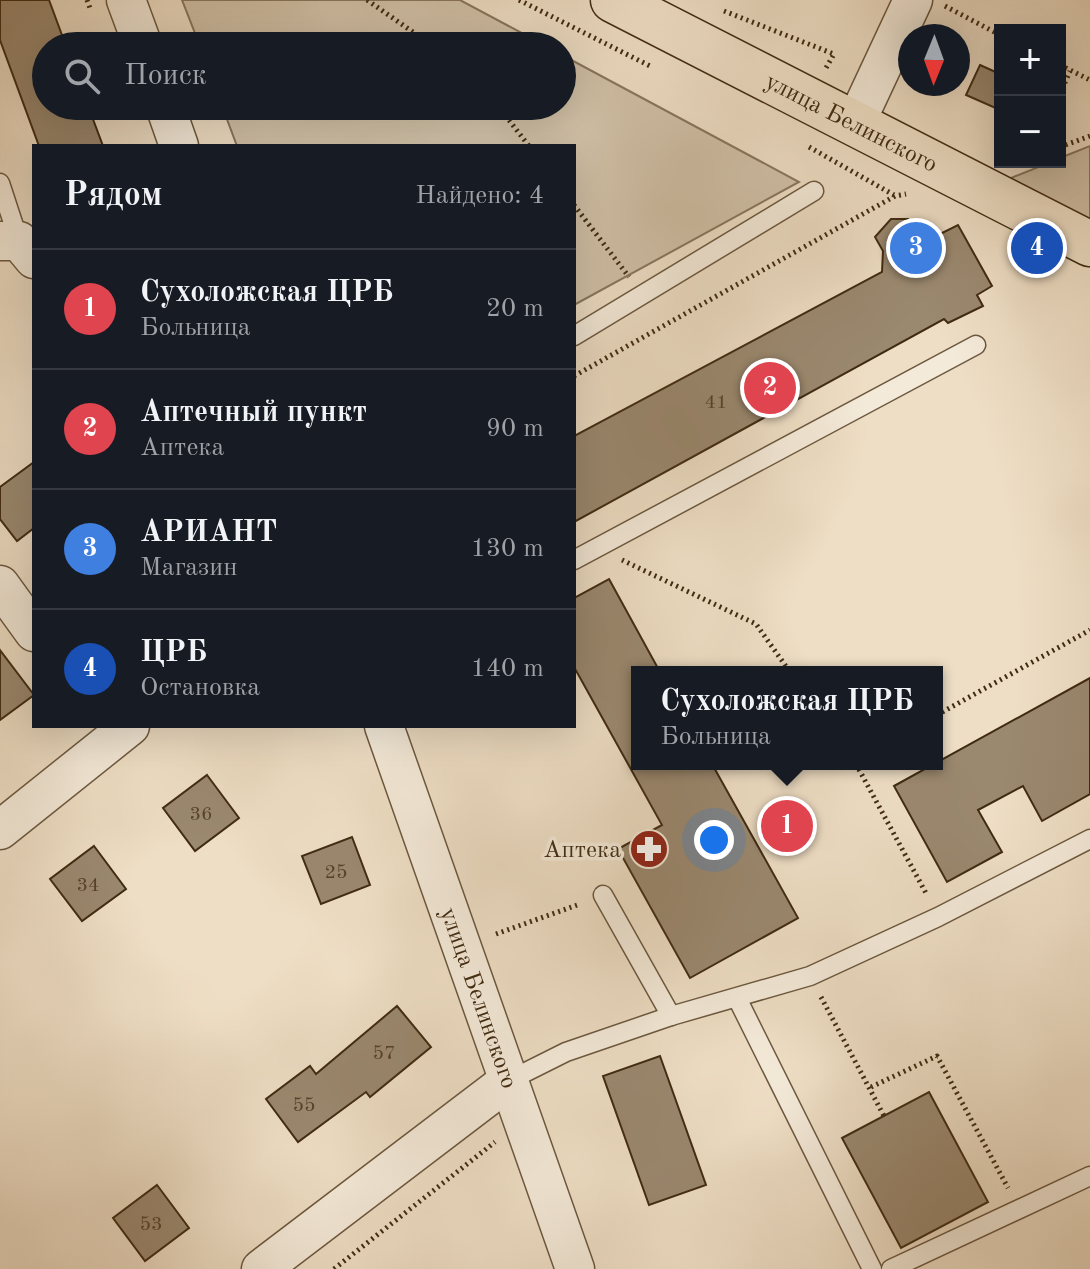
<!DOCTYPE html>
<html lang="ru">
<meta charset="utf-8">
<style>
:root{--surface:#171b24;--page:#20242c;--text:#f1f3f6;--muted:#9ea1a6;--line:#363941;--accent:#c59692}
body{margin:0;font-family:"Old Standard TT",serif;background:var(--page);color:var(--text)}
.controls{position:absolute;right:24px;top:24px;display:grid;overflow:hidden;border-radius:0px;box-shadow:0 8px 32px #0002}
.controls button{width:72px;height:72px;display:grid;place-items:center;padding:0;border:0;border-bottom:2px solid var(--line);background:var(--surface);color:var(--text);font:40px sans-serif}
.compass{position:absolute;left:898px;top:24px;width:72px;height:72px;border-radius:50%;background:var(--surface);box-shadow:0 8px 32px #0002;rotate:181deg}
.you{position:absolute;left:714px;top:840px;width:28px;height:28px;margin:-20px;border:6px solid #fff;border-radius:50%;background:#1a73e8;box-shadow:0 0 0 12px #1a73e833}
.badge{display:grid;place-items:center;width:52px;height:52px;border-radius:50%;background:var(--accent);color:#fff;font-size:26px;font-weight:700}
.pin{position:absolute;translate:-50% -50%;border:4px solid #fff;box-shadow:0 2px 8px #0006}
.popup{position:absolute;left:631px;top:666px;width:312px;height:104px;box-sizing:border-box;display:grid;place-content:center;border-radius:0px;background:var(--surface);filter:drop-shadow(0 2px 6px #0005);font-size:26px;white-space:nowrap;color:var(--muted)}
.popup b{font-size:30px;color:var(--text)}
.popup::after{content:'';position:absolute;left:50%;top:100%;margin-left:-16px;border:16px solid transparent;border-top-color:var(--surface)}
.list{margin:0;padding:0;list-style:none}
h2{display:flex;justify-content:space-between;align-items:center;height:104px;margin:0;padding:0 32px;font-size:34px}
h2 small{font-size:26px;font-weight:400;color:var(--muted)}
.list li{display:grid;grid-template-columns:52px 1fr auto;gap:24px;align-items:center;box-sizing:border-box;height:120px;padding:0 32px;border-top:2px solid var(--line)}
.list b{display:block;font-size:30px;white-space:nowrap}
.list p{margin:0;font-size:26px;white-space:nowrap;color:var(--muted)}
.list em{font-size:26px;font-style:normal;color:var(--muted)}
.icon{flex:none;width:44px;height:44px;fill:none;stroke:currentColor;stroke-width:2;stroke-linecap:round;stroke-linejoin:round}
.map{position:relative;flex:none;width:1090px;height:1269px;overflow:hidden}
.search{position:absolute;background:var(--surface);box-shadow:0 8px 32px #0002;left:32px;top:32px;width:544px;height:88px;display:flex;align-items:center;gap:20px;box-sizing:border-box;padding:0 28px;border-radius:44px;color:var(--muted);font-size:30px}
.panel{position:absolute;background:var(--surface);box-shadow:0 8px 32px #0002;left:32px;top:144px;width:544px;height:584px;border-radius:0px}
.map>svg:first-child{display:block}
</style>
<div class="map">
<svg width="1090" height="1269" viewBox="0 0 1090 1269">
<rect width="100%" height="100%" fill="#eedec5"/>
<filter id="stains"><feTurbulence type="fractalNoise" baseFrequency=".0025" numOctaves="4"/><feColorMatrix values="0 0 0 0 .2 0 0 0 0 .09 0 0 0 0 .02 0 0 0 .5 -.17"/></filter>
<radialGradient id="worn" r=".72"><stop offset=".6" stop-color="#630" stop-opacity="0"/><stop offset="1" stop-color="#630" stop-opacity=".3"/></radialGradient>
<!-- green -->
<g fill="#d0c0a7" stroke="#88765c" stroke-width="2">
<path d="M182,0h278l86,46h-346z"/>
<path d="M562,55l237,127 -225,123v-159h-337l-15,-40h340z"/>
<path d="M1090,146v75l-84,-41 45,-18h9v-4z"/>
</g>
<!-- building -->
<g fill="#9a886f" stroke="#402b12" stroke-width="2">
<path d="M0,0h49l17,46h-20v60h42l15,40h-64l-39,-106z"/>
<path d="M980,65l20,9v36l-34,-15z"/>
<path d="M891,219h17l26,18 24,-12 34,61 -15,9 6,11 -35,17 -4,-4 -370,203v-86l308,-164 1,-21 -8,-14z"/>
<path d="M34,462v66l-17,13 -17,-22v-32z"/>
<path d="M609,579l51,93h-23v92h75l86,154 -108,60 -72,-129 44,-24 -88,-158v-69z"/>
<path d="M0,650l34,45 -34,25z"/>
<path d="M1090,678v116l-48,27 -19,-35 -45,24 24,42 -55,30 -53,-96z"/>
<path d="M207,775l32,43 -44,33 -32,-43z"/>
<path d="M352,837l18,48 -49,19 -19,-48z"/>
<path d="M94,846l32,43 -44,32 -32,-42z"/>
<path d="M397,1006l34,41 -61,50 -4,-5 -68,50 -32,-43 44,-33 6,8z"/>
<path d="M660,1056l46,129 -57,20 -46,-129z"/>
<path d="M929,1092l59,110 -87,46 -59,-110z"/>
<path d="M157,1185l32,43 -44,33 -32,-43z"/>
</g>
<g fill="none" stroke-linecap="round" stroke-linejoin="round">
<!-- lane casing -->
<g stroke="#6c583f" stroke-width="21">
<g id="lane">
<path d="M0,183l19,58"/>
<path d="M574,336l240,-145"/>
<path d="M574,560l402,-215"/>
<path d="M603,895l68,121"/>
<path d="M737,998l135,271"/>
<path d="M508,1081l58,-29 105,-36 139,-40 128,-59 152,-78"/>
<path d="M891,1269l199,-93"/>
</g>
</g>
<!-- street casing -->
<g stroke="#6c583f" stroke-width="41">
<g id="street">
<path d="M126,0l17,46"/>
<path d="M165,106l14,40"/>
<path d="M856,122l57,-122"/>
<path d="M0,241h19l15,18"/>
<path d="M0,585l34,47"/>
<path id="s1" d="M384,726l191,543"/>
<path d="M0,830l130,-104"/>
<path d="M261,1269l247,-188"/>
</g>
</g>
<!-- primary casing -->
<g stroke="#402b12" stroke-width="47">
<g id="primary">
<path id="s2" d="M613,0l477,244"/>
</g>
</g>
<!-- path -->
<g stroke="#402b12" stroke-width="5" stroke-dasharray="2 4" stroke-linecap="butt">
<path d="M87,0l4,11"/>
<path d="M367,0l66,46"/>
<path d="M519,0l131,66"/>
<path d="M945,6l55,29"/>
<path d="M724,11l110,43 -8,14"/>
<path d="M1060,65l30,15"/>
<path d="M1060,94l10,-23"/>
<path d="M124,106l6,16"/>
<path d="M498,106l31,40"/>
<path d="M809,147l85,48"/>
<path d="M1060,147l30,-11"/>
<path d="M574,205l55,72"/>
<path d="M574,376l321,-180 11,-2"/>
<path d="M622,560l134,64 34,48"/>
<path d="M937,715l153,-85"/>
<path d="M856,764l71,131"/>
<path d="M496,934l84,-30"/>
<path d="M821,997l63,119"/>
<path d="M871,1087l66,-31 71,132"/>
<path d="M334,1269l161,-127"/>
</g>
<!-- lane -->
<use href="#lane" stroke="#f4ead9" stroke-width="18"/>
<!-- street -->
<use href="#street" stroke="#f4ead9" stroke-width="38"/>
<!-- primary -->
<use href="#primary" stroke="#eedec5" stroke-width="44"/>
</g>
<!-- icons -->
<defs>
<g id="pharmacy-disc" transform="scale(2)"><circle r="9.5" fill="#8f2418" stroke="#f4ead9"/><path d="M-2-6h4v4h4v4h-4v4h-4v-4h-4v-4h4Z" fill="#fff"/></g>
</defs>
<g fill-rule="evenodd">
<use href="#pharmacy-disc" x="649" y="849"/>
</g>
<g text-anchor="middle" stroke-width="7" stroke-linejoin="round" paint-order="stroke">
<!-- number labels -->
<g font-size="20" fill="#564229">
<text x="716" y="408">41</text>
<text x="201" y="820">36</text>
<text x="336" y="878">25</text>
<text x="88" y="891">34</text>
<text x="384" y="1059">57</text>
<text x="304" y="1111">55</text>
<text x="151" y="1230">53</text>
</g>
<!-- street labels -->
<g font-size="24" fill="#402b12" stroke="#f4ead9">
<text dy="8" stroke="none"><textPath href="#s2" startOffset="268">улица Белинского</textPath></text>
<text dy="8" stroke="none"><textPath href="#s1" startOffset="288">улица Белинского</textPath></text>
</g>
<!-- poi labels -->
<g font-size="24" fill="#402b12" stroke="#f4ead9" text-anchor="end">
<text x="621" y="857">Аптека</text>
</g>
</g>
<rect width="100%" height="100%" filter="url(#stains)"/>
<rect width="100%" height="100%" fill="url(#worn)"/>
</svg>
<div class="controls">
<button>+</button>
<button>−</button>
</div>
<svg class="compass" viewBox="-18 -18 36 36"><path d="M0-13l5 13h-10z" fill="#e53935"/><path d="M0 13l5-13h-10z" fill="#9ea1a6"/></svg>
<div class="you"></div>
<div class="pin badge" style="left:787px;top:826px;background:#e0444e">1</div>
<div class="popup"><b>Сухоложская ЦРБ</b>Больница</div>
<div class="pin badge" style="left:770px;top:388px;background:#e0444e">2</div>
<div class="pin badge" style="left:916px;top:248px;background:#3f7fe0">3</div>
<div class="pin badge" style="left:1037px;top:248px;background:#1a4fb4">4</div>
<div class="search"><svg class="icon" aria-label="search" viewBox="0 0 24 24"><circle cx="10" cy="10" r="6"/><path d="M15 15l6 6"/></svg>Поиск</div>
<section class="panel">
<h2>Рядом<small>Найдено: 4</small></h2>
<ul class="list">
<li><span class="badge" style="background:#e0444e">1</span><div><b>Сухоложская ЦРБ</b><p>Больница</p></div><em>20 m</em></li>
<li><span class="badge" style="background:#e0444e">2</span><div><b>Аптечный пункт</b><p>Аптека</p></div><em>90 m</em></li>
<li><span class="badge" style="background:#3f7fe0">3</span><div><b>АРИАНТ</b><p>Магазин</p></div><em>130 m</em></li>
<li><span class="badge" style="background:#1a4fb4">4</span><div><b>ЦРБ</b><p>Остановка</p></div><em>140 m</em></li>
</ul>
</section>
</div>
